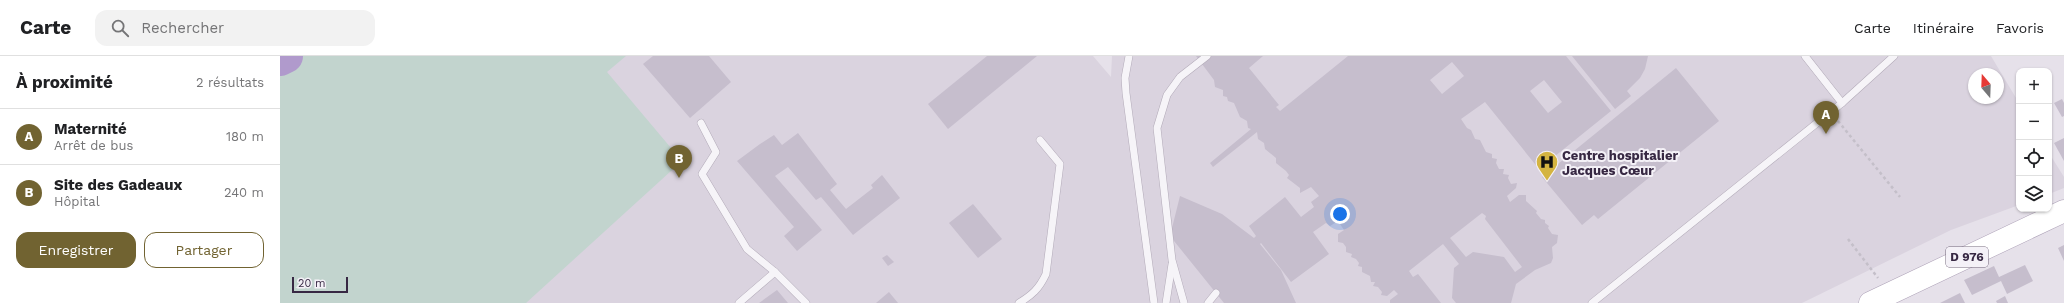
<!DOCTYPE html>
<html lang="fr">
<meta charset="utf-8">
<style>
:root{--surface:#fff;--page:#f2f2f2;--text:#202124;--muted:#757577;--line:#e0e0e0;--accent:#716331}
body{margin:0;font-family:"Work Sans",sans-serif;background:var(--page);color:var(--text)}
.controls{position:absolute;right:12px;top:12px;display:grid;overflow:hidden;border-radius:8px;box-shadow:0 1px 3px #0004}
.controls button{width:36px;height:36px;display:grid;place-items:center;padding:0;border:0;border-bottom:1px solid var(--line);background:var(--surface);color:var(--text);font:20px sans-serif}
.compass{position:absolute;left:1688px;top:12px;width:36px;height:36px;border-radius:50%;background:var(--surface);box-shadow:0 1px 3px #0004;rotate:341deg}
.scale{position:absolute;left:12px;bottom:10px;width:56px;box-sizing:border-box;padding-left:4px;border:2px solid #372843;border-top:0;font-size:11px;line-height:14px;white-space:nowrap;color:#372843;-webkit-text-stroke:3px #f4f1f7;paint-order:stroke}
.you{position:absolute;left:1060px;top:158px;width:14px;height:14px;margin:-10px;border:3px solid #fff;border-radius:50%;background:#1a73e8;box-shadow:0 0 0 6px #1a73e833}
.badge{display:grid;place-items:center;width:26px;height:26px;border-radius:50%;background:var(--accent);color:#fff;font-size:13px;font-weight:700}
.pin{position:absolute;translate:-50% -33px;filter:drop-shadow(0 1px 2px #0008)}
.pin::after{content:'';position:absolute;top:21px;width:14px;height:12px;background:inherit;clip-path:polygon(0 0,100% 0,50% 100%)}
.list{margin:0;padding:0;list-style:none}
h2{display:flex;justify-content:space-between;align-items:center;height:52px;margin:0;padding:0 16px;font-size:17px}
h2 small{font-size:13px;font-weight:400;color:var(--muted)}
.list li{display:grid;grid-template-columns:26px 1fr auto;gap:12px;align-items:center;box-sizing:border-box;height:56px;padding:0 16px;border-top:1px solid var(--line)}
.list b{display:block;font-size:15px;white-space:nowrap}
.list p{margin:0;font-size:13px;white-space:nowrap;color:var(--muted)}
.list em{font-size:13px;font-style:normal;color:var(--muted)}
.actions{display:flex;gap:8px;padding:12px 16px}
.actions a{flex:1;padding:9px 0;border:1px solid var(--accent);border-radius:12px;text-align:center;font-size:14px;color:var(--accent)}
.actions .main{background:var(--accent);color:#fff}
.icon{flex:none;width:22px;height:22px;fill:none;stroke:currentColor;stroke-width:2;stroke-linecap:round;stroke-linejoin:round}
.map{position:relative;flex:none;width:1784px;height:247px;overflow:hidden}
header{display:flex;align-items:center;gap:24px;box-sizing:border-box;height:56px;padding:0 20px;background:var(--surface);border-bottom:1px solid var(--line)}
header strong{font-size:19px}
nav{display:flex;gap:22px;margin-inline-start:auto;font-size:14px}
.search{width:280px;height:36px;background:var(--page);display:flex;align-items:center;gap:10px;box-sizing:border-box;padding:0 14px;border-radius:12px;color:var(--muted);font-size:15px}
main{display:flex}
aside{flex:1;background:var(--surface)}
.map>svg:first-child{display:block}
</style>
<header>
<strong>Carte</strong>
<div class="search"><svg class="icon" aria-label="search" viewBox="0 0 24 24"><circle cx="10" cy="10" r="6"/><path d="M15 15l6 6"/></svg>Rechercher</div>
<nav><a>Carte</a><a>Itinéraire</a><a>Favoris</a></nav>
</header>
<main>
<aside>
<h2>À proximité<small>2 résultats</small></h2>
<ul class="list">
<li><span class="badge">A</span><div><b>Maternité</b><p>Arrêt de bus</p></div><em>180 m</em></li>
<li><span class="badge">B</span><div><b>Site des Gadeaux</b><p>Hôpital</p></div><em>240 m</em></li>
</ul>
<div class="actions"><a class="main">Enregistrer</a><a>Partager</a></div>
</aside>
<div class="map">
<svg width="1784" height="247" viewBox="0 0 1784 247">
<rect width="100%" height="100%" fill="#e6e1ea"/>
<!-- built -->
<g fill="#dad3df" fill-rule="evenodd">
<path d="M77,0h736l18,21 1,-21h879l28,47v102l-68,25 -149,73h-1522zM1694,18h24v24h-24z"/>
<path d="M1769,97l15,24v11l-15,6z"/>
</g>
<!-- green -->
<path fill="#c2d4ce" d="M0,0h346l-19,16 75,89 -156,142h-246z"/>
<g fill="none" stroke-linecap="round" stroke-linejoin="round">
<!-- river -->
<path stroke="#b09acc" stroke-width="34" d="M0,3l6,-3"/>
</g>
<!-- building -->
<g fill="#c6becd" fill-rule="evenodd">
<path d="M373,0h56l22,26 -41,36 -47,-54z"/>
<path d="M707,0h50l-89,73 -20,-25z"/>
<path d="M916,0h67l-14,12 30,37 -3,2 4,4 68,-55h218l45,55 -72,58 -54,-67 -24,17 6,9 4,2 4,9 5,1 6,12 6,2v4l5,1 -1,4 3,6h5l-1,5 6,1 -1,3 3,6 6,-1 -1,5 -9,8 3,6 9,-7h7v6l11,10 -1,2 5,6 4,1v3l4,3 -1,2 4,6 6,1 -1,8 -5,4 1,11 -2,5 -16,7 -19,14 -5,19h-55l-4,-5 2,-30 5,-4 -16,-20 -34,27 4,6 5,-3 23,29h-51v-3l8,-6 -4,-4 -7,6 -6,-1 1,-3 -4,-5 -5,-1 2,-4h-4l-1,-6 -8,-4v-5l-4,-1 1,-3 -3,-4 -5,-2 1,-3 -6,-2v-5l-3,-4 -5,-1v-8l6,-4 -6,-9 -8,5 -4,-3 -13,9 16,22 -38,28 -30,-39 -1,1 21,26 15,33h-72l-54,-67 10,-40 42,18 32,24 2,-2 -7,-10 36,-29 16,20 13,-10 -3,-5 8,-6 -8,-9 -11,6v-5l-13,-10 2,-3 -3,-4 -10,-8v-5l-11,-9 -1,-6 -6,-4 -1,-7 -44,35 -3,-4 41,-34 -3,-1 -1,-7 -7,-4 -6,-14 -6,-2 -1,-4 -4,-1v-6l-8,-3 -1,-7zM1172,6l12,14 -22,18 -12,-14zM1264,24l18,22 -14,11 -18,-22zM1202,157l4,3 -1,3 37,48 -7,5 -11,-15 -31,-5 -7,5 -16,-19z"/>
<path d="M1292,0h76l-3,13 -5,9 -13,13 4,5 -16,13z"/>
<path d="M1396,12l43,53 -121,98 -4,-4 -12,10 -40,-48z"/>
<path d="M1782,43l2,4v13l-2,1 -8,-14z"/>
<path d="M518,77l39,51 -7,6 16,19 27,-21 -2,-3 11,-10 18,23 -47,37 -32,-38 -5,3 -28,-33 -13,9 47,54 -25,21 -13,-15 10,-9 -57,-66 23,-17 14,-9 8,10z"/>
<path d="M1784,82v23l-10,-18z"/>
<path d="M693,148l29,35 -24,19 -29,-35z"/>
<path d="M1784,189v16l-6,-13z"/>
<path d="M607,199l7,7 -6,4 -6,-8z"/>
<path d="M1745,209l8,16 -26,13 -6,-13 -29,14 -8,-15 30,-14 5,11z"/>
<path d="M497,234l11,13h-29z"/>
<path d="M609,236l9,11h-22z"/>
<path d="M1680,237l5,10h-25z"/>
<path d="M1725,240l3,7h-11l-1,-2z"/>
</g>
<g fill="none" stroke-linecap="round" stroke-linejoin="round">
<!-- service casing -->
<g stroke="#b2aab8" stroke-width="8">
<g id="service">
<path d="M849,0l-4,22 1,15 28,210"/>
<path d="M1525,0l37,47"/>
<path d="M421,67l15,29 -14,22 45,75 28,23 31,31"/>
<path d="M459,247l36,-31"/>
<path d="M739,247c13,-8 20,-14 27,-29l14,-110 -20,-24"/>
<path d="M886,247l6,-39"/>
<path d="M904,247l-12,-43 -15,-132 10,-33 13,-18 27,-21"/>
<path d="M928,247l8,-10"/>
<path d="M1312,247l250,-200 52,-47"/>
</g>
</g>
<!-- primary casing -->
<g stroke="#aca0b6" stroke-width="23">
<path id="primary" d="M1590,247l194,-92"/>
</g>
<!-- path -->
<g stroke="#c4bfc9" stroke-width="2.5" stroke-dasharray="3 3" stroke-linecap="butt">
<path d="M1558,65l62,76"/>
<path d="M1568,183l30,39"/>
</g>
<!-- service -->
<use href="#service" stroke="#f6f4f8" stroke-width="7"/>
<!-- primary -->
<use href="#primary" stroke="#fff" stroke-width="22"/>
</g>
<!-- icons -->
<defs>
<g id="hospital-pin" transform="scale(1.15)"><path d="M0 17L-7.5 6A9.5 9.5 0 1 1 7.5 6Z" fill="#d4b441" stroke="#f4f1f7"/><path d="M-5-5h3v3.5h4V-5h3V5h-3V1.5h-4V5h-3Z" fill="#111"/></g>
</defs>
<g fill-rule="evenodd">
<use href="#hospital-pin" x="1267" y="106"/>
</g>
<g text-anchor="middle" stroke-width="4" stroke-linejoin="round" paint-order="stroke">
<!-- shield labels -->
<rect fill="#f4f1f7" stroke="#706479" stroke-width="1" x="1666" y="191" width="42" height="20" rx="3"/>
<g font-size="12" font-weight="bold" fill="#372843">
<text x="1687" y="205">D 976</text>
</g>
<!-- poi labels -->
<g font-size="13" font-weight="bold" fill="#372843" stroke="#f4f1f7" text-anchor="start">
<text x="1282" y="104">Centre hospitalier<tspan x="1282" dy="15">Jacques Cœur</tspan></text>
</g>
</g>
</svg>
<div class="controls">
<button>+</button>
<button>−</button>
<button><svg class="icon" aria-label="locate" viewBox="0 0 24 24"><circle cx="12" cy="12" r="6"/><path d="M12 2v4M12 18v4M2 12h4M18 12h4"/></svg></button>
<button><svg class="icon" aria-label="layers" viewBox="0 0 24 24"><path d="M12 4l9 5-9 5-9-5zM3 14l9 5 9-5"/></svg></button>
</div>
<svg class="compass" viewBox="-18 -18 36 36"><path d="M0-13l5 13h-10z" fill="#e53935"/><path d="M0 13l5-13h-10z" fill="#757577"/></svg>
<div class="scale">20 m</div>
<div class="you"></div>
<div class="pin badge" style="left:1546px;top:78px">A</div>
<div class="pin badge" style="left:399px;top:122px">B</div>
</div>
</main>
